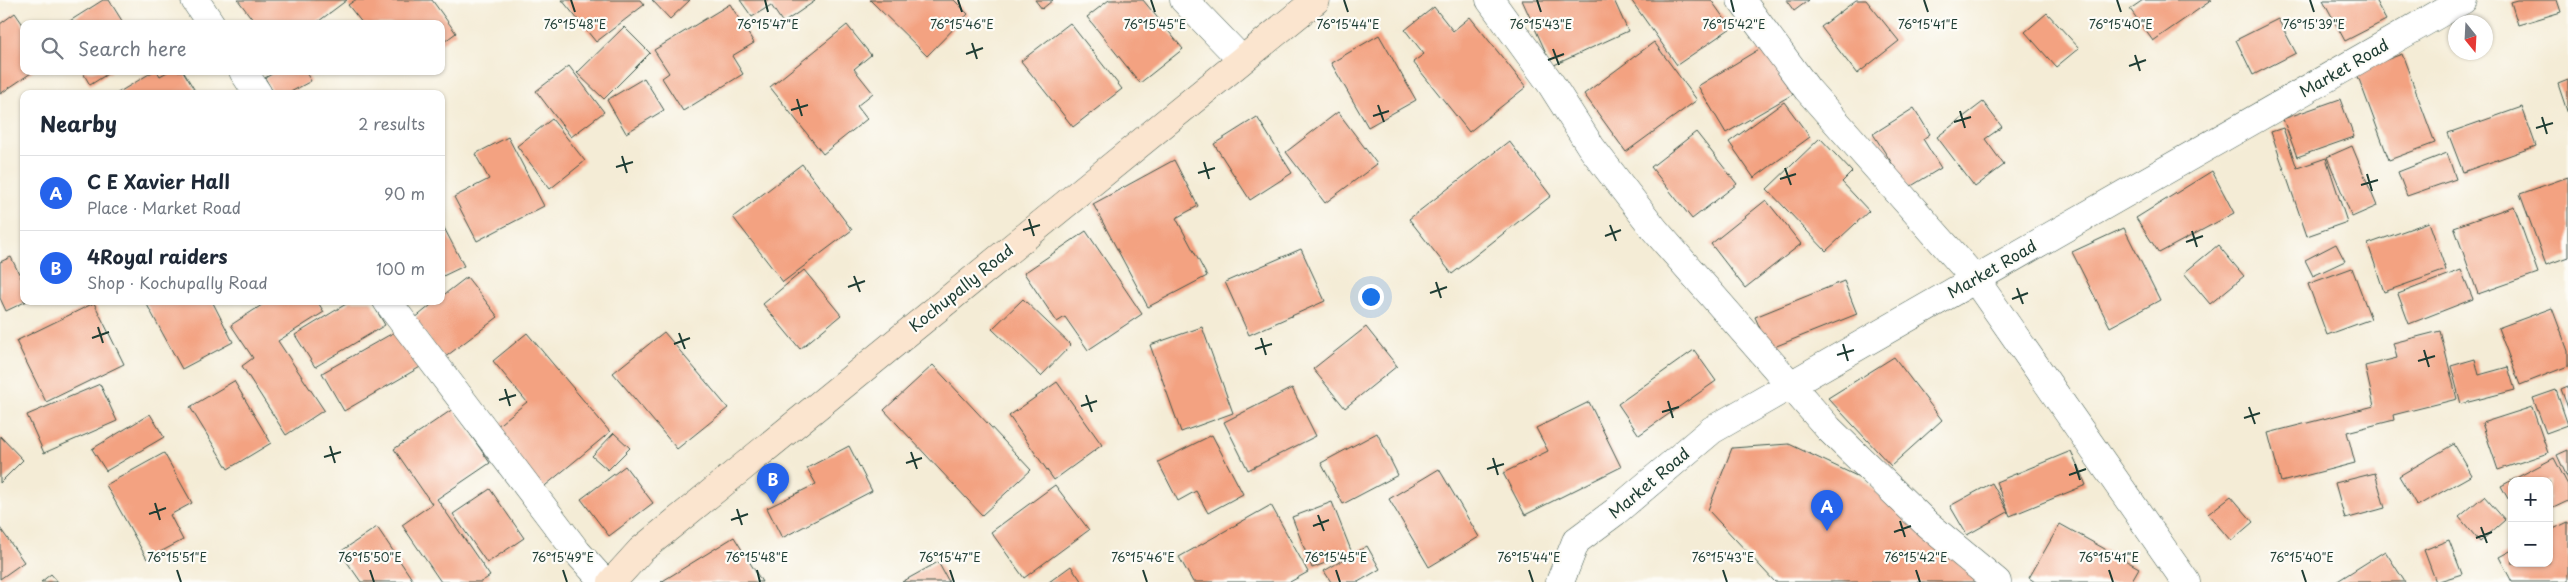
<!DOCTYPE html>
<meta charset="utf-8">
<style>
:root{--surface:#fff;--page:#f6f6f7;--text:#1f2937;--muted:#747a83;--line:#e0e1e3;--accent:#2563eb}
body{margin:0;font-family:"Playpen Sans",sans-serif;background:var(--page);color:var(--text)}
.controls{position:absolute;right:15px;bottom:15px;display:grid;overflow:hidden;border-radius:10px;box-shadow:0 1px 4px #0004}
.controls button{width:45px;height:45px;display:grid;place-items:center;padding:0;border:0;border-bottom:1px solid var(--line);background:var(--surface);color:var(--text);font:25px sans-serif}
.compass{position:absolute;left:2448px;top:15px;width:45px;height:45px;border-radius:50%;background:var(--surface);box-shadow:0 1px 4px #0004;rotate:162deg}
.you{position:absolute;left:1370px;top:296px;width:18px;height:18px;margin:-12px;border:4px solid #fff;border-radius:50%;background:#1a73e8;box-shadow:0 0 0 8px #1a73e833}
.badge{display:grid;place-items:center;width:32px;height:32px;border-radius:50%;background:var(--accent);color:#fff;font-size:16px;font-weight:700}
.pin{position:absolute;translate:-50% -41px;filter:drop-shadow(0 1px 2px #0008)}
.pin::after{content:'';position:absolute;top:26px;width:18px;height:15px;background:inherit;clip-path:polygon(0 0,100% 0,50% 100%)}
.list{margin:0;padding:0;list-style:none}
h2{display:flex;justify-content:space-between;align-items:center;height:65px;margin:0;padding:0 20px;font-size:21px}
h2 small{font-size:16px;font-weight:400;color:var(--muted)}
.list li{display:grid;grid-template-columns:32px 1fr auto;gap:15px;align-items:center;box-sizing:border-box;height:75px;padding:0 20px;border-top:1px solid var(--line)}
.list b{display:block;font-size:19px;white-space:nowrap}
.list p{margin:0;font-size:16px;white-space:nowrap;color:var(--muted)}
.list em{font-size:16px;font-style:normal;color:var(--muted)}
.icon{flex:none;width:28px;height:28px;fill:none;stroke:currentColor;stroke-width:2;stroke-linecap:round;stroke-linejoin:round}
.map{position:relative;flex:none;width:2568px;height:582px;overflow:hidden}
.search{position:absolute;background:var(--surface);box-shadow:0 1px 4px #0004;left:20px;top:20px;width:425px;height:55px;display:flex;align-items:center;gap:12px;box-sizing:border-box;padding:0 18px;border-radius:10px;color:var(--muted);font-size:19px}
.panel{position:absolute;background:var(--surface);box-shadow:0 1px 4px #0004;left:20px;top:90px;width:425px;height:215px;border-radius:10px}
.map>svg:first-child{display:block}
</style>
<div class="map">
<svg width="2568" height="582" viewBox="0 0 2568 582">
<rect width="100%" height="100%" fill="#fdfcf7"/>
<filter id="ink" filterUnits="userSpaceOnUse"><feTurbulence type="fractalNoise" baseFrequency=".02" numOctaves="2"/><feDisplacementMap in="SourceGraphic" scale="10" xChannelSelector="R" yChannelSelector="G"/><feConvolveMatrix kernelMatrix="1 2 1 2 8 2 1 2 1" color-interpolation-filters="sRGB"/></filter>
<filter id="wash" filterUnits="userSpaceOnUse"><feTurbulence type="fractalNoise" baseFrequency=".0096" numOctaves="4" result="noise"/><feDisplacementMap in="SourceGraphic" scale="20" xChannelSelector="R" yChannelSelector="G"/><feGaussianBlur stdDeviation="1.12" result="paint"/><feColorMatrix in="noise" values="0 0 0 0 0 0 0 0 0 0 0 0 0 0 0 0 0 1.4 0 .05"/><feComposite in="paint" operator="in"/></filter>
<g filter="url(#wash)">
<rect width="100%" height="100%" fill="#f4ecd6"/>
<g id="blocks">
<!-- building -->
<g fill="#f3a281">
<path d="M103,0h6l15,24h-59z"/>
<path d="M238,0h109l-32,24h-59z"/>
<path d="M355,0h77l24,33 -15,11v-20h-78l-15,-19z"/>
<path d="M562,0h78l4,5 -48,37z"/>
<path d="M652,0h38l-20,19z"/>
<path d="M740,0h74l1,1 -32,22 -12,-18 -19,12z"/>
<path d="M870,0h84l14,14 -41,42z"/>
<path d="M1035,0h18l-11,9z"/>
<path d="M1109,0h34l40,49 -43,34 -53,-66z"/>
<path d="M1522,0h92l14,31 -76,35z"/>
<path d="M1631,0h80l20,28 -54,37z"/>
<path d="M1786,0h23l-15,11z"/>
<path d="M1856,0h10l33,41 -42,33 -36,-47z"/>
<path d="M2143,0h69l-59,41 -23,-32z"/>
<path d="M2323,0h52l11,20 -41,21z"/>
<path d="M2518,0h39l4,12 -43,13 -7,-23z"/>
<path d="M730,4l24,39 -22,13 11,18 -60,37 -21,-33 7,-5 -15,-23z"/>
<path d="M1434,7l19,24 17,-14 56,70 -57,45 -56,-70 11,-8 -19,-24z"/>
<path d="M15,13l9,13v45h10l-34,23v-70z"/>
<path d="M2047,13l32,35 -23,19 -31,-35z"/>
<path d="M2278,19l18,34 -43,22 -17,-35z"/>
<path d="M1070,23l52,66 -49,38 -52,-66z"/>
<path d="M847,25l24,30 -17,14 19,24 -16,13 10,13 -44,35 -53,-67z"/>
<path d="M624,27l26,26 -46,46 -27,-26z"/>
<path d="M1379,35l37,65 -48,27 -37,-64z"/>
<path d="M1654,42l43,58 -71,52 -42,-58z"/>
<path d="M1766,45l29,48 -69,40 -28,-47z"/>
<path d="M2402,54l33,89 -46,17 -33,-89z"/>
<path d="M569,66l35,46 -33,25 -35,-46z"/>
<path d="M82,71h30l-22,14z"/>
<path d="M154,71h3l3,5 9,-5h14l14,23h-81z"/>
<path d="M277,71h28l6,10 -24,13h-13l-9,-16z"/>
<path d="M644,78l20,32 -38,23 -19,-33z"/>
<path d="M2568,80v34l-10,-30z"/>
<path d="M2340,99l14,38 -57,20 -14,-38z"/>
<path d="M1784,102l26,35 -56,41 -25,-36z"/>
<path d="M1983,102l19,25 -17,12 19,26 -29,22 -38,-50z"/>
<path d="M2522,107l14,39 -73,26 -15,-39z"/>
<path d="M1914,108l16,26 -7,5 18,29 -33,20 -35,-54z"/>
<path d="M1338,112l39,52 -52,39 -39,-51z"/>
<path d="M1257,117l35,56 -42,27 -36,-56z"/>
<path d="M552,119l33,42 -35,28 -33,-43z"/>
<path d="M2283,128l14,40 29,-10 21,64 -40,14 -36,-104z"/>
<path d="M1696,132l41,52 -45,35 -41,-52z"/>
<path d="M508,137l36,69 -67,35 -23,-44 35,-18 -14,-25z"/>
<path d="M1820,138l32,34 -10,10 27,29 -43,40 -59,-62z"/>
<path d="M1509,141l42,55 -99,78 -43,-55z"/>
<path d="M2352,146l25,60 -25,11 -25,-60z"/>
<path d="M2447,153l9,26 -49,17 -9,-24z"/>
<path d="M1174,160l24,46 -22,12 31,58 -59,31 -55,-103z"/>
<path d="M802,164l50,66 -69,52 -50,-65z"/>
<path d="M2212,171l22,42 -75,40 -23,-35z"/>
<path d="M2568,177v80l-22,8 -26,-71z"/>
<path d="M1766,200l35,44 -56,44 -34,-44z"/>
<path d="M2514,206l24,67 -60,21 -24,-67z"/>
<path d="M441,222l23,44 -23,11z"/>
<path d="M2429,222l17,48 -62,22 -16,-48z"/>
<path d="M2124,228l36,72 -50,27 -38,-75z"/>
<path d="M1086,231l56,83 -54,36 -23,-33 -8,5 -33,-49z"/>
<path d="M2336,244l9,17 -32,15 -8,-16z"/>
<path d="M2218,245l26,31 -34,28 -26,-31z"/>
<path d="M1301,249l24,52 -76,34 -24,-53z"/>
<path d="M11,257l13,27v17h3l-21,10 -6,-13v-36z"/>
<path d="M2352,268l19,51 -44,16 -19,-51z"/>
<path d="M804,270l37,45 -41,34 -37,-45z"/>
<path d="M2461,270l12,29 -64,25 -11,-30z"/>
<path d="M467,277l31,40 -54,41 -30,-39 22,-18h5v-4z"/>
<path d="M1844,281l13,33 -88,35 -14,-32z"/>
<path d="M1023,299l48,46 -30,31 -49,-47z"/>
<path d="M145,301h67l21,41 -51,27z"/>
<path d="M268,301h49l7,11 -46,29 46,69 -38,25 -44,-69 11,-8 -22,-33z"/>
<path d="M351,301h20l14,24 -70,42 -20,-32z"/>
<path d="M94,303l30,61 -78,38 -30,-61z"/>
<path d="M2552,308l16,43v15l-48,19 -22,-57z"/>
<path d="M1202,327l31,86 -52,19 -31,-87z"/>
<path d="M1366,327l31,39 -52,42 -32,-39z"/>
<path d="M400,329l22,37 -78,45 -22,-38z"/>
<path d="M2440,331l17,68 -64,16 1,5 -47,12 8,31 -74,19 -13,-49 106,-27 -9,-40 32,-8 -4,-15z"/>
<path d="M664,332l64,76 -51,41 -64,-76z"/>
<path d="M527,333l83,99 -70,58 -49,-59 36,-29 -34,-41z"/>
<path d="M1694,350l22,31 -77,54 -21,-31z"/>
<path d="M1894,357l48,63 -51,46 -63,-68z"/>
<path d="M2475,359l4,16 29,-8 7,23 -54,14 -10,-38z"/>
<path d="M933,365l98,105 -49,45 -98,-105z"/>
<path d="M234,381l37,62 -43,26 -38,-62z"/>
<path d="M1057,382l45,63 -48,35 -45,-64z"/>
<path d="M100,384l17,37 -73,32 -17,-38z"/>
<path d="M2568,386v22l-7,-19z"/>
<path d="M1292,388l24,48 -68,34 -24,-48z"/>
<path d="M2556,390l12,35 -22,8 -13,-35z"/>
<path d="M1589,402l32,65 -96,48 -22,-42 45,-22 -12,-23z"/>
<path d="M2532,407l16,46 -50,17 -16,-47z"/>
<path d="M453,409l37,54 -53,36 53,77 -9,6h-40l-39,-57 30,-21 -38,-55z"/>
<path d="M150,414l14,23 -58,34 -14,-22z"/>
<path d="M614,433l16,15 -22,22 -16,-14z"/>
<path d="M1377,433l21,42 -55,29 -22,-41z"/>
<path d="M1212,435l31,59 -35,19 -12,-22 -18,10 -20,-39z"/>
<path d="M0,436l23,24 -23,23z"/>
<path d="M1789,444l70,33 122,105h-206l-67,-72 24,-62z"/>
<path d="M2454,444l18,31 -55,31 -18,-30z"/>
<path d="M849,446l23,45 -90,47 -15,-30 49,-24 -9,-16z"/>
<path d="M2568,450v29l-11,-24z"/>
<path d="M2071,451l15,34 -76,31 -14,-34z"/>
<path d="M164,453l28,50 -22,12 13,25 -36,19 -41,-74z"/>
<path d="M2554,458l14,27v16l-19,9v-29h-37v25l-11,-20z"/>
<path d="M625,466l28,37 -44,33 -28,-37z"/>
<path d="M1439,469l40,68 -50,30 -40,-68z"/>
<path d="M2375,473l10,35 -40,11 -10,-36z"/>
<path d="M1992,483l16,29 -41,23 -17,-29z"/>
<path d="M1055,485l34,45 -65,48 -33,-46z"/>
<path d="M490,489l34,49 -37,25 -34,-49z"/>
<path d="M2231,496l22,26 -22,19 -23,-27z"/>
<path d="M2484,496l21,24 -25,22 -21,-25z"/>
<path d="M1332,502l20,51 -40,15 -20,-51z"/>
<path d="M1271,505l37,67 -18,10h-97l-14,-25z"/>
<path d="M2568,522v60h-56l-13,-25 13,-7v13h37v-32z"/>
<path d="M2060,524l79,44 -8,14h-96l-6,-4z"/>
<path d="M377,527l37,55h-53l-21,-30z"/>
<path d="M0,528l24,34 -24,17z"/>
<path d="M734,537l28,45h-101z"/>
<path d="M2449,540l13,34 -26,8 -12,-32z"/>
<path d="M1367,546l13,23 -22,13h-27l-7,-11z"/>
<path d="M2385,551l20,31h-69z"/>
<path d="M938,562l11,20h-47z"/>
<path d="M1071,566l11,16h-33z"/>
<path d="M51,574l7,8h-17z"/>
</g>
</g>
</g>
<g filter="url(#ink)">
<use href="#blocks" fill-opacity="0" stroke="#3f574c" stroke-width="1"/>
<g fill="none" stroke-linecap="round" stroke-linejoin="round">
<!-- minor casing -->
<g stroke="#3f574c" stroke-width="29">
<g id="minor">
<path d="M195,0l16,24"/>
<path d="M1184,0l57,59"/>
<path d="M1490,0l61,84 40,63 64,83 174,199 98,95 70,58"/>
<path d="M1741,0l66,89 168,190 211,303"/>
<path d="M243,71l15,23"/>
<path d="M387,301l190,251 27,30"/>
<path d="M1560,582l16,-41 39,-29 97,-82 751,-430"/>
</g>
</g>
<!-- secondary casing -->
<g stroke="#3f574c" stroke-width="29">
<path id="secondary" d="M612,582l29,-32 675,-550"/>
</g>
<!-- minor -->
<use href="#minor" stroke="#fff" stroke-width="28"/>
<!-- secondary -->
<use href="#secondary" stroke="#fbe5cf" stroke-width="28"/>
</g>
</g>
<!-- ticks -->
<path fill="none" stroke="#1f3d34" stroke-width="2" d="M571,0l4,12M765,0l3,12M958,0l4,12M1151,0l4,12M1344,0l4,12M1537,0l4,12M1731,0l3,12M1924,0l4,12M2117,0l4,12M2310,0l4,12M972,43l5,16M1553,49l6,16M966,54l17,-6M2135,55l5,16M1548,60l16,-6M2129,66l17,-6M797,99l5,17M1378,105l6,17M791,110l17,-5M1960,111l5,17M1373,116l16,-5M2542,117l5,17M1954,122l17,-5M2536,128l17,-5M622,156l5,17M1204,162l5,17M616,167l17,-5M1785,168l6,17M1198,173l17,-5M2367,174l5,17M1780,179l16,-5M2361,185l17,-5M1029,219l5,17M1610,225l6,16M1023,230l17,-5M2192,231l5,16M1605,236l16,-6M2186,242l17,-6M854,276l6,16M1436,282l5,16M848,287l17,-6M2017,288l6,16M1430,293l17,-6M2012,299l16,-6M98,327l5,16M679,333l6,16M92,338l17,-6M1261,338l5,17M674,344l16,-6M1843,344l5,17M1255,349l17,-5M2424,350l5,17M1837,355l17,-5M2418,361l17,-5M505,389l5,17M1086,395l6,17M499,400l17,-5M1668,401l5,17M1081,406l16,-5M2249,407l6,17M1662,412l17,-5M2244,418l16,-5M330,446l5,17M911,452l6,17M324,457l17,-5M1493,458l5,17M906,463l16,-5M2075,464l5,16M1487,469l17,-5M2069,475l17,-6M155,503l5,17M737,509l5,16M149,514l17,-6M1318,515l6,16M731,520l17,-6M1900,521l5,16M1313,526l16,-6M2481,527l6,16M1894,532l17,-6M2476,538l16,-6M177,570l4,12M370,570l4,12M563,570l4,12M757,570l3,12M950,570l4,12M1143,570l4,12M1336,570l4,12M1529,570l4,12M1723,570l4,12M1916,570l4,12M2109,570l4,12M2302,570l4,12"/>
<g text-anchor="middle" stroke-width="4.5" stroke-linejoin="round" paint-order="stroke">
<!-- street labels -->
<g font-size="16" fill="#1f3d34" stroke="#fdfcf7">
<text transform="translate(2344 68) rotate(-30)" y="6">Market Road</text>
<text transform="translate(1992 269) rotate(-30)" y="6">Market Road</text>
<text transform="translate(961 288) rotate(-39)" y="6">Kochupally Road</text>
<text transform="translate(1649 483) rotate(-40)" y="6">Market Road</text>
</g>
</g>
<g font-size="12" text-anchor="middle" fill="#1f3d34" stroke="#fdfcf7" stroke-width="4.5" stroke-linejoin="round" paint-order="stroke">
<text x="575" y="29">76°15'48"E</text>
<text x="768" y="29">76°15'47"E</text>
<text x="962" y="29">76°15'46"E</text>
<text x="1155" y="29">76°15'45"E</text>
<text x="1348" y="29">76°15'44"E</text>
<text x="1541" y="29">76°15'43"E</text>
<text x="1734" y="29">76°15'42"E</text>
<text x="1928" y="29">76°15'41"E</text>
<text x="2121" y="29">76°15'40"E</text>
<text x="2314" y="29">76°15'39"E</text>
<text x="177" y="562">76°15'51"E</text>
<text x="370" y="562">76°15'50"E</text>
<text x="563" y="562">76°15'49"E</text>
<text x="757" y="562">76°15'48"E</text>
<text x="950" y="562">76°15'47"E</text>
<text x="1143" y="562">76°15'46"E</text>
<text x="1336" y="562">76°15'45"E</text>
<text x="1529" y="562">76°15'44"E</text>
<text x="1723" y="562">76°15'43"E</text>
<text x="1916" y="562">76°15'42"E</text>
<text x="2109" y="562">76°15'41"E</text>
<text x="2302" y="562">76°15'40"E</text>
</g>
</svg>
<div class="controls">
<button>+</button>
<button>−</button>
</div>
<svg class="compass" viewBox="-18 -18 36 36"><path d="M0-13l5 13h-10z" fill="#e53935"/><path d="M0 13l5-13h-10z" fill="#747a83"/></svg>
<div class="you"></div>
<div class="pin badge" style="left:1827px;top:531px">A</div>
<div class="pin badge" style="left:773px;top:504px">B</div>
<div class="search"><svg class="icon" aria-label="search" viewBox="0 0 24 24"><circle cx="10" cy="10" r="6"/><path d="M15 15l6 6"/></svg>Search here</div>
<section class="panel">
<h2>Nearby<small>2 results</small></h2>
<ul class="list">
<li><span class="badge">A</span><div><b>C E Xavier Hall</b><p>Place · Market Road</p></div><em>90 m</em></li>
<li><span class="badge">B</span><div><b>4Royal raiders</b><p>Shop · Kochupally Road</p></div><em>100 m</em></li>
</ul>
</section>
</div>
